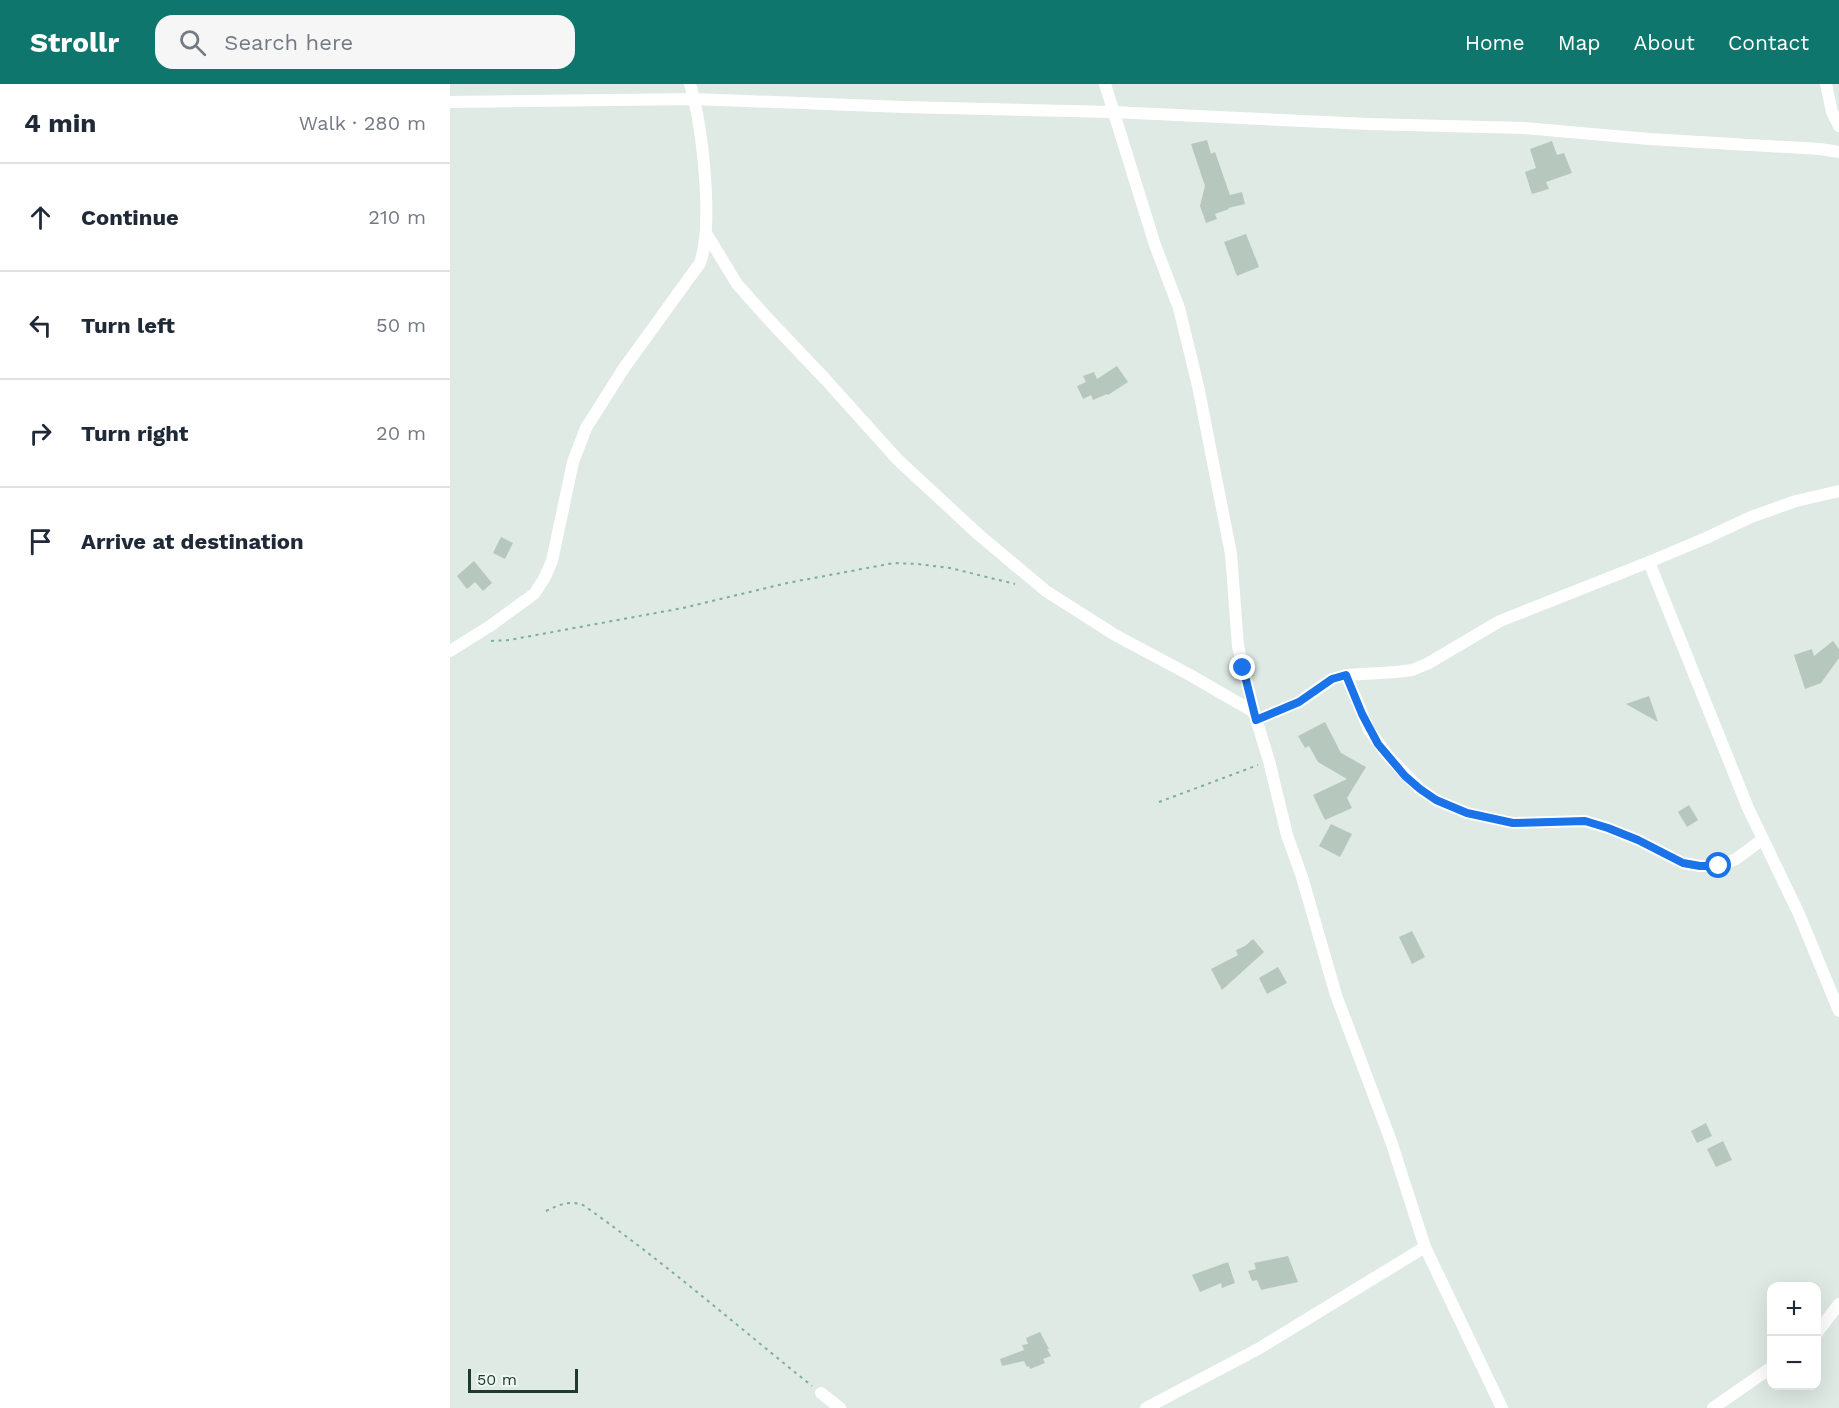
<!DOCTYPE html>
<meta charset="utf-8">
<style>
:root{--surface:#fff;--page:#f6f6f7;--text:#1f2937;--muted:#747a83;--line:#e0e1e3;--accent:#0f766e}
body{margin:0;font-family:"Work Sans",sans-serif;background:var(--page);color:var(--text)}
.controls{position:absolute;right:18px;bottom:18px;display:grid;overflow:hidden;border-radius:12px;box-shadow:0 6px 24px #0002}
.controls button{width:54px;height:54px;display:grid;place-items:center;padding:0;border:0;border-bottom:2px solid var(--line);background:var(--surface);color:var(--text);font:30px sans-serif}
.scale{position:absolute;left:18px;bottom:15px;width:110px;box-sizing:border-box;padding-left:6px;border:3px solid #1f3a2f;border-top:0;font-size:16px;line-height:21px;white-space:nowrap;color:#1f3a2f;-webkit-text-stroke:4px #eef7f1;paint-order:stroke}
.stop{position:absolute;width:18px;height:18px;margin:-14px;border:4px solid #1a73e8;border-radius:50%;background:#fff}
.stop.end{background:#1a73e8;border-color:#fff;box-shadow:0 2px 6px #0008}
.list{margin:0;padding:0;list-style:none}
h2{display:flex;justify-content:space-between;align-items:center;height:78px;margin:0;padding:0 24px;font-size:26px}
h2 small{font-size:20px;font-weight:400;color:var(--muted)}
.list li{display:grid;grid-template-columns:39px 1fr auto;gap:18px;align-items:center;box-sizing:border-box;height:108px;padding:0 24px;border-top:2px solid var(--line)}
.list b{display:block;font-size:22px;white-space:nowrap}
.list em{font-size:20px;font-style:normal;color:var(--muted)}
.icon{flex:none;width:33px;height:33px;fill:none;stroke:currentColor;stroke-width:2;stroke-linecap:round;stroke-linejoin:round}
.map{position:relative;flex:none;width:1389px;height:1324px;overflow:hidden}
header{display:flex;align-items:center;gap:36px;box-sizing:border-box;height:84px;padding:0 30px;background:var(--accent);color:#fff}
header strong{font-size:28px}
nav{display:flex;gap:33px;margin-inline-start:auto;font-size:21px}
.search{width:420px;height:54px;background:var(--page);display:flex;align-items:center;gap:15px;box-sizing:border-box;padding:0 21px;border-radius:18px;color:var(--muted);font-size:22px}
main{display:flex}
aside{flex:1;background:var(--surface)}
.map>svg:first-child{display:block}
</style>
<header>
<strong>Strollr</strong>
<div class="search"><svg class="icon" aria-label="search" viewBox="0 0 24 24"><circle cx="10" cy="10" r="6"/><path d="M15 15l6 6"/></svg>Search here</div>
<nav><a>Home</a><a>Map</a><a>About</a><a>Contact</a></nav>
</header>
<main>
<aside>
<h2>4 min<small>Walk · 280 m</small></h2>
<ul class="list">
<li><svg class="icon" aria-label="ahead" viewBox="0 0 24 24"><path d="M12 20V5M6 11l6-6 6 6"/></svg><div><b>Continue</b></div><em>210 m</em></li>
<li><svg class="icon" aria-label="left" viewBox="0 0 24 24"><path d="M17 20v-9H6M10 6l-5 5 5 5"/></svg><div><b>Turn left</b></div><em>50 m</em></li>
<li><svg class="icon" aria-label="right" viewBox="0 0 24 24"><path d="M7 20v-9h11M14 6l5 5-5 5"/></svg><div><b>Turn right</b></div><em>20 m</em></li>
<li><svg class="icon" aria-label="arrive" viewBox="0 0 24 24"><path d="M6 21V4h12l-3 4 3 4H6"/></svg><div><b>Arrive at destination</b></div></li>
</ul>
</aside>
<div class="map">
<svg width="1389" height="1324" viewBox="0 0 1389 1324">
<rect width="100%" height="100%" fill="#deeae3"/>
<!-- building -->
<g fill="#b6c8be">
<path d="M757,56l4,14 4,-2 15,43 12,-3 3,12 -17,4 1,1 -14,5 2,5 -11,4 -6,-17 5,-20 -14,-42z"/>
<path d="M1102,57l5,14 7,-2 8,20 -26,9 3,7 -17,5 -7,-22 11,-4 -6,-19z"/>
<path d="M796,150l13,33 -22,9 -13,-34z"/>
<path d="M667,282l11,16 -20,13 -1,-1 -14,6 -2,-5 -8,4 -6,-13 9,-4 -3,-6 11,-4 3,7z"/>
<path d="M51,453l12,6 -8,16 -12,-6z"/>
<path d="M24,477l18,22 -9,8 -8,-9 -8,7 -10,-13z"/>
<path d="M1383,557l6,8v9l-18,25 -16,6 -11,-34 18,-6 2,7z"/>
<path d="M1199,612l9,26 -32,-18z"/>
<path d="M875,638l16,31 25,14 -19,31 5,10 -27,12 -12,-25 34,-16 -29,-17 -9,-16 -4,2 -7,-12z"/>
<path d="M1239,721l9,15 -11,7 -9,-15z"/>
<path d="M881,740l21,10 -12,23 -21,-11z"/>
<path d="M962,847l13,26 -13,7 -13,-27z"/>
<path d="M803,855l11,13 -42,38 -11,-21 27,-14 -2,-5 9,-4z"/>
<path d="M828,883l9,16 -20,11 -8,-16z"/>
<path d="M1256,1039l6,13 -15,7 -6,-12z"/>
<path d="M1273,1057l9,19 -16,7 -9,-18z"/>
<path d="M838,1172l10,26 -37,8 -4,-10 -5,1 -4,-10 8,-2 -2,-6z"/>
<path d="M778,1178l7,21 -13,5 -1,-5 -21,9 -8,-17z"/>
<path d="M590,1248l9,17h-2l4,7 -8,3 2,4 -15,6 -1,-3 -2,1 -3,-6 -22,5 -2,-7 24,-9 -2,-5 6,-1 -2,-6z"/>
</g>
<g fill="none" stroke-linecap="round" stroke-linejoin="round">
<!-- path -->
<g stroke="#7daf98" stroke-width="2" stroke-dasharray="3 4.5" stroke-linecap="butt">
<path d="M41,557l18,-1 174,-32 104,-25 107,-20 24,1 32,4 65,16"/>
<path d="M709,718l99,-37"/>
<path d="M96,1127c13,-6 22,-11 37,-6 80,56 153,120 229,181"/>
</g>
<!-- street -->
<g stroke="#fff" stroke-width="12">
<path d="M655,0l50,161 24,63 19,78 33,168 7,92 16,66 15,49 18,74 15,42 34,118 55,146 34,106 77,161"/>
<path d="M1376,0l6,28 7,14"/>
<path d="M0,18l244,-3 210,8 209,5 255,12 156,4 125,11 171,10 19,3"/>
<path d="M256,149l31,51 34,38 55,58 72,80 81,75 67,56 69,44 75,40 64,37"/>
<path d="M1199,478l99,246 51,106 40,97"/>
<path d="M0,567l40,-25 44,-32 10,-15 8,-18 21,-99 13,-34 38,-60 76,-105c14,-40 2,-138 -10,-179"/>
<path d="M896,591l23,55 19,26 32,33 16,11 31,13 46,10 72,-2 23,7 30,12 45,23 17,3h19l17,-7 27,-20"/>
<path d="M806,636l43,-18 33,-23 14,-4 50,-3 16,-2 15,-6 73,-43 149,-59 57,-24 45,-21 45,-16 43,-10"/>
<path d="M1366,1250l23,-30"/>
<path d="M371,1309l19,15"/>
<path d="M696,1324l112,-59 167,-102"/>
<path d="M1263,1324l59,-41"/>
</g>
</g>
<g fill="none" stroke-linecap="round" stroke-linejoin="round">
<!-- route -->
<path stroke="#1a73e8" stroke-width="8" d="M793,584l13,52 43,-18 33,-23 14,-4 16,39 16,30 27,32 15,13 16,11 31,13 46,10 72,-2 23,7 30,12 45,23 17,3h19"/>
</g>
</svg>
<div class="controls">
<button>+</button>
<button>−</button>
</div>
<div class="scale">50 m</div>
<div class="stop" style="left:1269px;top:782px"></div>
<div class="stop end" style="left:793px;top:584px"></div>
</div>
</main>
